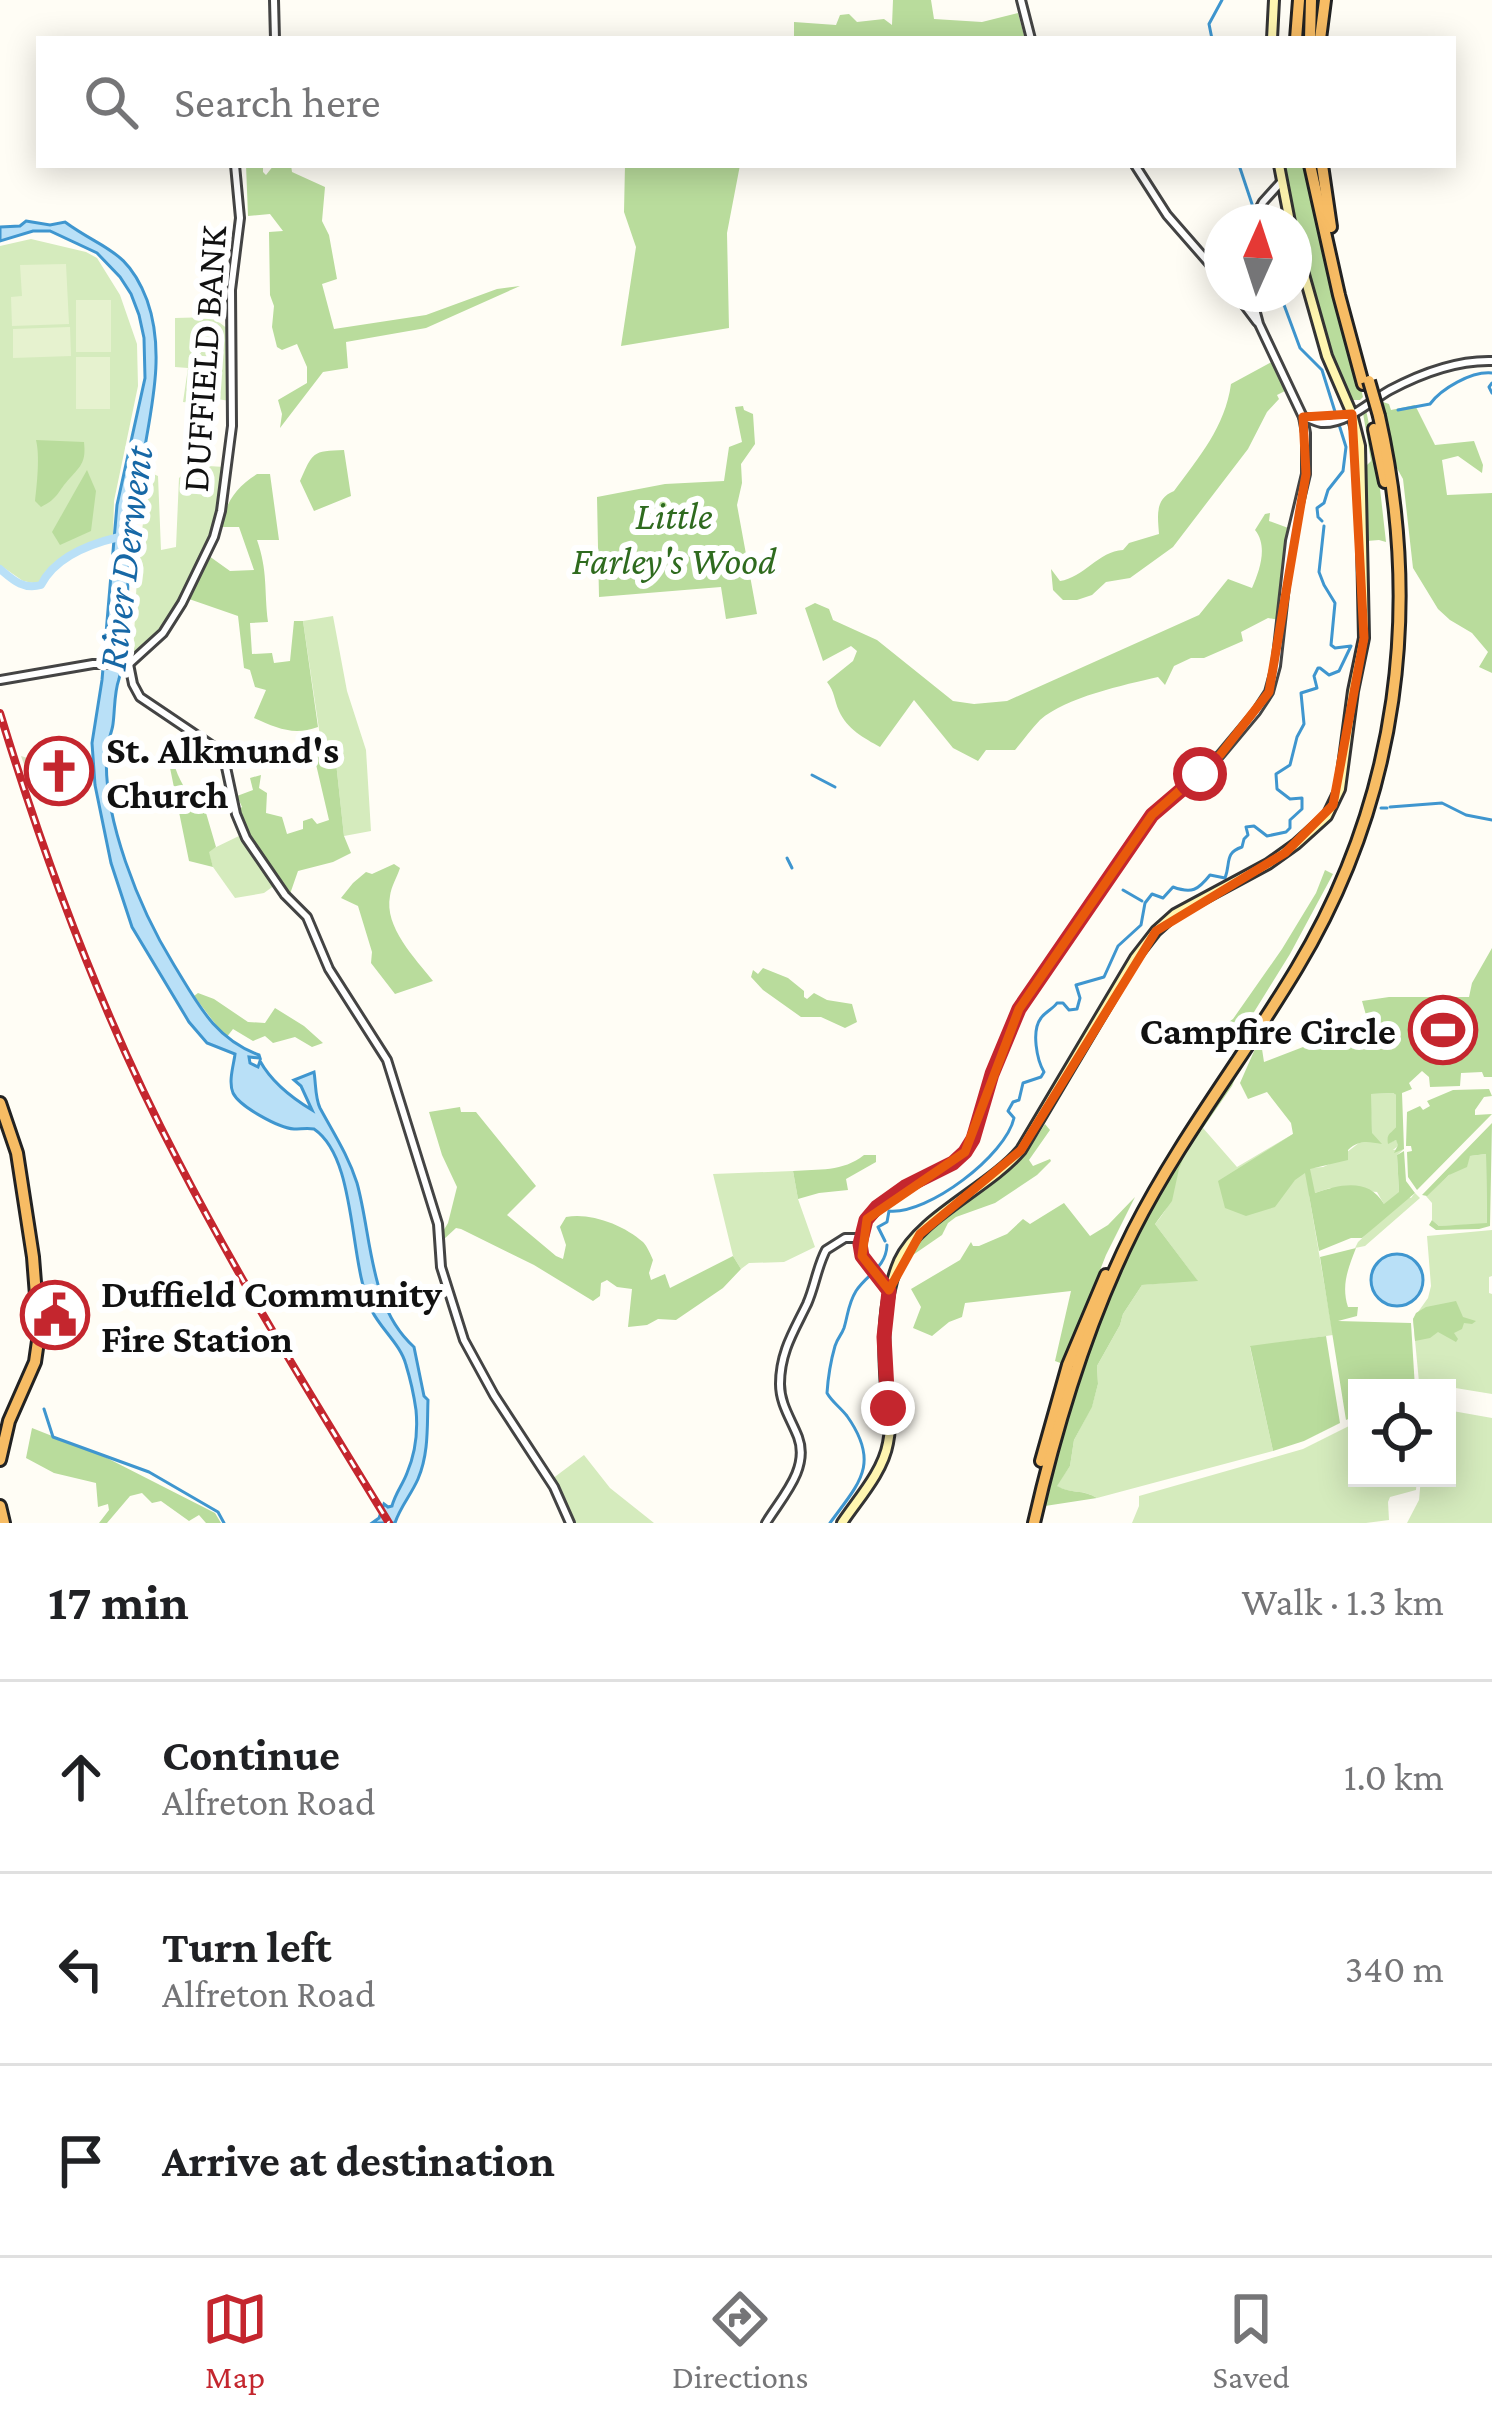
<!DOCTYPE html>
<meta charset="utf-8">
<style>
:root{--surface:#fff;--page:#f2f2f2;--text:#202124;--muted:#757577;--line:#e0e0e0;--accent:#c4262e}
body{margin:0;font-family:"Crimson Pro",serif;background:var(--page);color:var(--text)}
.controls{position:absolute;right:36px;bottom:36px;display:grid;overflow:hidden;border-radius:0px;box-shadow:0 6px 30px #0003}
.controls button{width:108px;height:108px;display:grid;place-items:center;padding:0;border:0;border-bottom:3px solid var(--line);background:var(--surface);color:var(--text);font:60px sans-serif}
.compass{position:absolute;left:1204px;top:204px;width:108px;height:108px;border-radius:50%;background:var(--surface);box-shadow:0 6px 30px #0003;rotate:3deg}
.stop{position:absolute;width:36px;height:36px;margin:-27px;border:9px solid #c4262e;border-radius:50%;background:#fff}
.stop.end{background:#c4262e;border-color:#fff;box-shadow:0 3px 12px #0008}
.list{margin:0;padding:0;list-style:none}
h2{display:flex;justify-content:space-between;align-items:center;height:156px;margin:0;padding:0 48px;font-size:51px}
h2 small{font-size:39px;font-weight:400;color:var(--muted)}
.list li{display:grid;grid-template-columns:78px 1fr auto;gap:36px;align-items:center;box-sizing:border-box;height:192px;padding:0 48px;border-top:3px solid var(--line)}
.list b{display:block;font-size:45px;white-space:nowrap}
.list p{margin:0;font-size:39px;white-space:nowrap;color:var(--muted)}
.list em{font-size:39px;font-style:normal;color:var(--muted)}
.icon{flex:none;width:66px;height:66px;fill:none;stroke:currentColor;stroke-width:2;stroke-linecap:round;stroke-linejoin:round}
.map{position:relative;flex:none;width:1492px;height:1523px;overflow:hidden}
.search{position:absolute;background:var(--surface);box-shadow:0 6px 30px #0003;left:36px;right:36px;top:36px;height:132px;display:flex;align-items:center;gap:30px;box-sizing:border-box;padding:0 42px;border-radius:0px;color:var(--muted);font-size:45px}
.sheet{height:732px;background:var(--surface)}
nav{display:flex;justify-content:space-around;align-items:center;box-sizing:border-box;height:168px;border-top:3px solid var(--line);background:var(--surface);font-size:33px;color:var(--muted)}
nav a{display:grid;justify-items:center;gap:6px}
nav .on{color:var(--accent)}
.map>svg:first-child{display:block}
</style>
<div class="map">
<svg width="1492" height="1523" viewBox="0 0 1492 1523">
<rect width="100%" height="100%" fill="#fffdf5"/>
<!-- green -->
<g fill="#d5ebbd">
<path d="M31,239l55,13 11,6 23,37 17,49 1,42 -24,115 -1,35c-27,10 -61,20 -75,48l-15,-3 -23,-16v-319z"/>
<path d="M212,317l16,12 2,72 -13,-2 -1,7 -33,-4 5,-34 -13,-1v-49z"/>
<path d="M193,465l31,2 -6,46 -9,28 -29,60 -19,29 -28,27 5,-102 13,-82 7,3 3,74 15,-3 3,-69z"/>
<path d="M333,616l14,75 19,59 5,81 -27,5 -9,-83 -15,-17 -17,-115z"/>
<path d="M241,835l34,50 -11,8 -29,5 -22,-31 -5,-16z"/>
<path d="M1393,1093l3,2v32l-8,16 8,-3 3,5 -6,5 11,-1 -7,6 2,37 12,6 4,-5 5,5 -55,48 -10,2 3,-6 31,-29 -12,-21 -47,-4 -21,7 24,140 -83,12 23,104 -176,47c-14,-9 -26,-4 -41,-12l14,-20 4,-26 18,-34 6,-22 -1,-18 23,-41 3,-11 19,-29 55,-5 -42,-56c16,-18 18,-31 23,-53 4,-16 15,-30 25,-43l34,39 61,-36 12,37 13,-1 11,-5 38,-29 -2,-39z"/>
<path d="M1486,1154l1,70 -48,2 -7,-6v-17l-6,-7 44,-40z"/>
<path d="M793,1171l5,28 17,48 -31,15 -35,1 -8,6 -8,-13 -20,-82z"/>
<path d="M1492,1230v46l-3,1v16l3,1v100l-73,-12 -6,-63 15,-21 3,-12 -4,-50z"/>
<path d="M1447,1410l45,8v105h-85l12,-23 2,-22h26z"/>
<path d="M1357,1422v56h60l-1,12 -26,7 -2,5 1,18 -23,3h-234l7,-17v-10l164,-47z"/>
<path d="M584,1455l26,33 44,35h-81l-21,-44z"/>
</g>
<!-- forest -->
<g fill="#b9dc9c">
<path d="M893,0h38l3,19 48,3 36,-9 7,26h-231v-17l42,3 4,-10 9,-1 8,8 27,-3 8,6z"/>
<path d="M246,165h17v7l3,3 8,-10h17l1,7 33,15 -3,34 7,14 8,44 -15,5 12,45 92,-14 71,-26 23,-3 -94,42 -80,14 2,26 -25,4 -43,56 2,-14 -4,-14 29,-17v-16l-10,-23 -15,6 -5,-3 -5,-20 2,-21 -4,-11 -1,-63 14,-1 -13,-17 -22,2z"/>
<path d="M625,165h115l-13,68 2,95 -108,18 15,-99 -12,-35z"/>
<path d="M1283,165h25l55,232 -3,3h-8c-37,-74 -55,-155 -69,-235z"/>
<path d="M1275,360l10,31 -8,4 2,4 -12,13 -19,37 -75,98 -43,31 -24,4 -14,13 -15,5h-14l-10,-10 -2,-21 9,12c23,-3 39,-30 63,-31l6,-7 30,-9c-1,-17 -5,-35 15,-43 25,-34 51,-64 57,-107z"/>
<path d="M1380,401l9,3 2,6 24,-5 20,40 39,-4 9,24 -1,8 -24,-17 -16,4 5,35 45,-2v180l-13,-6 9,-15 -16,-19 -22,-13 -12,-11 -25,-41 -10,-89 -10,-18z"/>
<path d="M743,406l1,4 9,4 2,30 -14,20 1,19 -5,22 20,109 -31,5 -5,-32 -122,10 -2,-100 68,-13 59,-3 5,-34 13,-5 -7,-35z"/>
<path d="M1366,410l11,52 9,80 -7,-2 -12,1 -2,-13v-61l6,-6 -8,-48z"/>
<path d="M36,440l48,2c2,19 -2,23 -14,36 -13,14 -11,20 -29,29l-6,-6c2,-17 5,-45 1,-61z"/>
<path d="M344,450l7,46 -37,15 -14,-30c13,-29 12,-30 44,-31z"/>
<path d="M87,470l9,21 -5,40 -31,14 -8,-13z"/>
<path d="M257,474h13l9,66h-22c11,32 7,49 11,82l-18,1 2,31 20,-1 2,10 16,-2 4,-40h9l15,106c-25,9 -41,1 -64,-9l12,-28 -11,-3 -5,-17 -6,-2 -6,-52 -49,-17 20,-43 21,15 24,-1 -15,-43h-18c5,-25 14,-39 36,-53z"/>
<path d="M1270,513l-1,8 22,8 -12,91 -11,-2 -27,14 2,9 -39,17h-13l-17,8 -9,19 -7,-8c-34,8 -92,20 -118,43 -9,9 -17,21 -25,30h-29l-8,11 -25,-13 -39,-48 -34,47c-16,-9 -33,-18 -41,-36 -5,-11 -4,-19 -12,-29l26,-21 4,-10 -6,-5 -28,15 -18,-53 10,-5 14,6 4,11 44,20 76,61 21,3 33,-3 192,-86 29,-36 24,9c8,-18 16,-42 3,-58l10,-16z"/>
<path d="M320,736l15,17 9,83 7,17 -18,9 -35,9 -8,23c-22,-24 -42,-54 -51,-85l3,-2 -5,-11 16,-6 -3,-12 11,-3 -2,13 8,5 -1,20 16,4 5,17 16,-5v-8l9,-3 5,6 12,-4 -14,-60z"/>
<path d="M174,762c3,18 15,28 18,45l12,-1 12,41 -7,5 4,15 -24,-6 -20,-98z"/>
<path d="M394,864l6,4c-3,9 -9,19 -10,28 -6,31 25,62 43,85l-38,13 -24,-31 1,-11 -14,-46 -17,-8 12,-15 13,-11 6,2z"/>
<path d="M1325,870l8,4 -43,80 -44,71 -42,18h-6l35,-24 49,-70 34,-56z"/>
<path d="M1492,948v129h-8l-2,-5 -21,1 -1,13 -30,1 -1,-10 -7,-6 -13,12 3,6 -10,4 2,56 -10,4 4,-8 -2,-5 -8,4c-2,-11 3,-10 8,-17v-32l-3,-2 -22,1 1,39 10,11c-14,-2 -22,-5 -34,6v10l-38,9 5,24c26,-9 54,-15 69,11l15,-12 -2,-37 7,-4 2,30 9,12 -53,45h-11l-32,13 -14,-78 -10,7 -20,27 -29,9 -21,-8 -7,-27 75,-47 -2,-11 -24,-31 -19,7 -8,-16 15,-34h7l2,13 104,-40 -6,-21 27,-4h80l3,-14z"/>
<path d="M763,968l25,10 16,13v6l3,2 7,-6 13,7 25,4 5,18 -12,6 -24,-11h-20l-38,-27 -12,-13 2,-7 5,4z"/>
<path d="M198,993l16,6 34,23 17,1 10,-15 29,18 19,17 -11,4 -17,-10 -22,6 -8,-7 -12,5 -20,-12 -7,9 -32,-42z"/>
<path d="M1243,1059l-11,27 -47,68 -6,15 -7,32 -17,23 43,57 -56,4 -19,29 -3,11 -23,41 1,18 -6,23 -18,33 -4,26 -13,20c14,8 26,3 40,12l-52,8 13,-52 -1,-11 26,-84 62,-141 24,-47z"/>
<path d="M1489,1089l3,7 -8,1 -9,13v5l17,-1 -75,76 -9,-13 -1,-25 5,-1 -1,-5h-5l1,-34 13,-6 3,4 7,-4 -3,-5 26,-11z"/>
<path d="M460,1107l1,5h15l60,74 -29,29 49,41 7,3 3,-14 -6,-18 6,-10c24,-5 58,8 77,25 4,4 8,13 10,18l-4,13 2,7 14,-6 5,14 63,-32 8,13 -18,19 -47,32 -18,-1 -11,6 -19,2 4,-38 -15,-2 -10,-7 -6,3 -1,13 -7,5 -59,-36 -73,-36 -5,-1 -14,13v-8l6,-10 9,-36 -15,-32 -13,-43z"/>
<path d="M1492,1123l-2,103 -11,3 -43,1 -7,-5 3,-5 7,6 48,-3 -1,-69 -16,2 -3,11 -18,8 -22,21 -5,-1z"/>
<path d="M1045,1124l5,6 -21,30 4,6 17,-7 1,2 -14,14 -42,28 -39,14 -8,6 -6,12 -32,22 -3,-3c27,-34 63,-52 96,-78 18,-15 30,-33 42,-52z"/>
<path d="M864,1155h12v7l-30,17 2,11 -29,3 -21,6 -5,-28c25,-2 50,1 71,-16z"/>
<path d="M1135,1197l-29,58 -43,109 -8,-3 16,-70 -106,12 -3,14 -13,5 -17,14 -19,-8 8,-21 -10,-18 49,-29 11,-18 2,4h6l28,-12 16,-15 7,5 34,-21 26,33 18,-11z"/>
<path d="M1356,1248c-8,21 -15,37 -8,59h10l-1,9 -19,5 73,2 4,65h-58v27l-11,5 -26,-163z"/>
<path d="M1456,1301l7,16 13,4 -4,3 -8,-1 -2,6 -8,4 4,6 -2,3 -18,-10 -8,6 -15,3 -2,-22 3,-6 10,-6z"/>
<path d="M1326,1336l14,87 -36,18 -31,10 -23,-105z"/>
<path d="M32,1428l73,29 110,56 6,10h-15l-7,-8 -10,6 -28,-20 -9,2 -10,-10 -12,3 -23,27h-8l10,-13 -1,-6 -10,3 -2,-24 -42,-10 -28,-15z"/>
</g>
<!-- cemetery -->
<path fill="#d9e3c4" d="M89,751l3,29 -56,17 -15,-41 13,4 3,-4 3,2z"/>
<!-- pitch -->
<g fill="#e6f2cf">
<path d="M66,264l3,60 -57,2 -1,-29 11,-1 -2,-31z"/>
<rect x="76" y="300" width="35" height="52"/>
<path d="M70,327l1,29 -58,2v-29z"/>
<rect x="76" y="357" width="34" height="52"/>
</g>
<!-- water -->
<g fill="#b9e0f7" stroke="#3f96cf" stroke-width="3">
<path d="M26,221l24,4 15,-3c38,28 62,26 82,78 20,56 2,115 -6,171 -6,36 -10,72 -13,109 -1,24 0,48 -3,72 -1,10 -4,18 -6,27 -5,14 -4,30 -6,45 -1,9 -6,17 -6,26 -6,66 33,160 67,215 24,39 40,73 85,90l1,3 -11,-1 1,6 8,4 2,-6c11,20 32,37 52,49l-11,-24 -7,-6 20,-8c2,12 1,26 6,36 14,26 28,47 37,75 15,54 12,124 57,164l10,49 4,4c-1,26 1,53 -10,79 -7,16 -18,28 -23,44h-23l7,-5 5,-14 4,3 4,-1c3,-12 11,-22 15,-33 8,-19 11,-42 9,-63 -2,-14 -6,-32 -10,-45 -5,-20 -25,-36 -34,-54 -24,-47 -14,-152 -58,-182 -6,-1 -13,0 -20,0 -15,-1 -54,-22 -61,-36 -5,-12 1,-29 2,-39l-28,-11 -18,-21 -57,-95 -21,-64 -16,-78 -3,-42 10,-63 15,-175 28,-127 -1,-40 -5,-23 -8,-21 -11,-17 -23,-24 -47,-22h-17l-33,10v-14l20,-1z"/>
<circle cx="1397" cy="1280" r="26"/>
</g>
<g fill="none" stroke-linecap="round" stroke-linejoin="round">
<!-- stream -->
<g stroke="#3f96cf" stroke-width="3">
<path d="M1212,39l-3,-15 13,-24"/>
<path d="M1239,165l19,57"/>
<path d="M1280,294l20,54 22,22 24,77 -3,24 -15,19 -4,13 -7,5 1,9 4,4"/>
<path d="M1492,383l-3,4 3,6"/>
<path d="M1398,410l32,-6c11,-15 41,-33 62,-31"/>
<path d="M812,775l23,12"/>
<path d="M1390,807l52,-4 24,12 26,5"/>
<path d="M1381,808h6"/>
<path d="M787,858l5,10"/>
<path d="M1123,890l19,11"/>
<path d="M885,1241l-7,-14 9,-5 2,-11c39,4 117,-56 125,-93l-6,-7 5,-9 6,-2 4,-17 18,-6 3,-5c-7,-12 -13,-41 -3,-54 4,-6 12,-9 16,-15h6l6,7 8,-1 3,-11 -4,-13 28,-8 14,-31 23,-21 4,-22 7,-9 11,4 10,-11c19,7 25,3 37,-12l15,3c6,-15 -1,-25 17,-31l2,-8 4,-4 -2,-8 8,-1 13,10 19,-4 4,-4v-8l12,-11v-11l-12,1 -13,-10 -1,-15 14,-9 7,-28 7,-13 -3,-31 16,-5 -3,-12 4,-8h2l9,7 10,-4 12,-25 -16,2 -4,-3 4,-42 -11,-18 -5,-13 5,-46"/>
<path d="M44,1409l9,28 96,35 69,40 6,11"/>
<path d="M830,1523c29,-40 51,-59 17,-107 -7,-9 -15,-14 -20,-23 1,-15 4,-33 8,-47 3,-9 6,-10 9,-18 4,-13 4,-24 12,-37 11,-17 30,-23 31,-46"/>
</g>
<!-- river -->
<path stroke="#b9e0f7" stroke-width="8" d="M0,569c13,11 23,21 41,16 14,-28 48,-41 78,-48"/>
<!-- tertiary casing -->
<g stroke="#444" stroke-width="12">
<g id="tertiary">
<path d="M274,0l1,39"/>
<path d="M1021,0l10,39"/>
<path d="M1135,165l32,50 55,63"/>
<path d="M1252,222l11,-20 19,-21"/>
<path d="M1236,294l21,28"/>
<path d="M1303,417c2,0 16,6 18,6 26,2 49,-22 69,-33 32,-17 66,-30 102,-29"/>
<path d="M129,664l4,20 7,13 83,56 13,61 10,24 39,57 22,22 22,52 58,91 51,164 3,43 23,73 30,55 60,92 16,36"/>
<path d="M0,680l93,-16h36l34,-31 19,-30 32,-66 7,-26 11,-85 -1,-136 9,-72 -5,-53"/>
<path d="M889,1290l-27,-34 -2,-13 6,-23 26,-24 61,-33 12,-11 8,-13 19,-65 27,-65 133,-194 68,-60 36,-43 13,-20 7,-26 14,-125 16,-67v-41l-3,-16 -44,-93 -8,-30"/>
<path d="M766,1523c15,-25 44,-54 32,-86 -7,-18 -18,-33 -18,-53 0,-32 14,-53 27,-80 8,-18 10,-37 19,-54l19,-12h14"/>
</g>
</g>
<!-- secondary casing -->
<g stroke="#333" stroke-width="14">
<g id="secondary">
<path d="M1272,39l2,-39"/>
<path d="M1279,165l11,57"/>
<path d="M842,1523c16,-24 41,-51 46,-80 4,-17 0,-37 -2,-55 -3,-42 -4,-87 13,-127 20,-44 90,-73 122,-111l114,-192 21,-27 19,-17 93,-50 28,-20 31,-28 13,-27 13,-98 11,-53 -4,-192 -8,-32 -25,-58 -33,-117"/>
</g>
</g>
<!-- trunk casing -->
<g stroke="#222" stroke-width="16">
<g id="trunk">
<path d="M1296,39l3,-39"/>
<path d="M1310,39l1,-39"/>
<path d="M1320,39l5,-39"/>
<path d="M1310,165l29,130 24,89"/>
<path d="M1322,165l9,62"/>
<path d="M1374,429l11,53"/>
<path d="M0,1103l17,50 16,104 6,77 -4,28 -26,59 -9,39"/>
<path d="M1041,1461l27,-96 38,-90"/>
<path d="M0,1506l4,17"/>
<path d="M1034,1523c23,-101 53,-200 99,-292 47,-93 111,-174 164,-263 102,-170 125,-361 82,-552"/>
</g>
</g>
<!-- tertiary -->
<use href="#tertiary" stroke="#fff" stroke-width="6"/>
<!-- secondary -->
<use href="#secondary" stroke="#fff6b0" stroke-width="8"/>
<!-- trunk -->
<use href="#trunk" stroke="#f7bc64" stroke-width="10"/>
<!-- rail casing -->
<g stroke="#c4262e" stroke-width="8">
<path id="rail" d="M0,713c47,154 103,305 178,448 64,124 138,243 211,362"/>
</g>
<!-- rail -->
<use href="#rail" stroke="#fff" stroke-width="3" stroke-dasharray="9" stroke-linecap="butt"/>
<!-- trunk-bridge casing -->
<g stroke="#222" stroke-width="16" stroke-linecap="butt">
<path id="trunk-bridge" d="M1369,381l10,35"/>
</g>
<!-- trunk-bridge -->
<use href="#trunk-bridge" stroke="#f7bc64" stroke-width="10"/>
</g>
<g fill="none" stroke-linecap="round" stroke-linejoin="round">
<!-- route -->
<path stroke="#c4262e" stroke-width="15" d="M888,1408l-4,-71 5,-46 -27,-35 -2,-12 6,-24 11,-13 28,-20 48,-24 12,-11 8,-13 19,-65 27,-65 133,-194 48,-41"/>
</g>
<!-- marked area -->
<path fill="none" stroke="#e8590c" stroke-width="9" stroke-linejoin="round" d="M1352,414l12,224 -31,167 -48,48 -129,78 -135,219 -101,84 -31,56 -27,-34 5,-37 98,-67 54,-143 133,-194 68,-60 49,-63 37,-218 -3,-57z"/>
<!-- icons -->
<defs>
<g id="church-ring" transform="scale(3.45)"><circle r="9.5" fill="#fff" stroke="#c4262e" stroke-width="1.5"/><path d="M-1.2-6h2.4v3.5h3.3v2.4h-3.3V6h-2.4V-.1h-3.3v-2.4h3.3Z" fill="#c4262e"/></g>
<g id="stadium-ring" transform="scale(3.45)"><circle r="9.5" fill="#fff" stroke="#c4262e" stroke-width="1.5"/><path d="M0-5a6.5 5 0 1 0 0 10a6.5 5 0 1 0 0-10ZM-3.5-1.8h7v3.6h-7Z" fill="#c4262e"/></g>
<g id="civic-ring" transform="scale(3.45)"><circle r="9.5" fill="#fff" stroke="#c4262e" stroke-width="1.5"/><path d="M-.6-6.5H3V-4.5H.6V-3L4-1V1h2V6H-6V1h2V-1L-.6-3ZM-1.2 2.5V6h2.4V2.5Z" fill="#c4262e"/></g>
</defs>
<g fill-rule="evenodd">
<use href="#church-ring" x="59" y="771"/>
<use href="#stadium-ring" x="1443" y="1030"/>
<use href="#civic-ring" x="55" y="1315"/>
</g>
<g text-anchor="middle" stroke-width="12" stroke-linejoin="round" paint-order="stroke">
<!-- street labels -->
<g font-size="39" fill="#111" stroke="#fff">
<text transform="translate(203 359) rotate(-86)" y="14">DUFFIELD BANK</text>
</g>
<!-- park labels -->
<g font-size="39" font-style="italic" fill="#2f6b1f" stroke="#fff">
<text x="674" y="529">Little<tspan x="674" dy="45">Farley's Wood</tspan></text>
</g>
<!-- poi labels -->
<g font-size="39" font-weight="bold" fill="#111" stroke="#fff" text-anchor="start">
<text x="106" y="763">St. Alkmund's<tspan x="106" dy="45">Church</tspan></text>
<text x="1396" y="1044" text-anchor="end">Campfire Circle</text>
<text x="101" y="1307">Duffield Community<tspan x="101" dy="45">Fire Station</tspan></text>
</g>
<!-- water labels -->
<g font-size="42" font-style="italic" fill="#1768a6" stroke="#fff">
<text transform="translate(124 558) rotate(-83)" y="15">River Derwent</text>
</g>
</g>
</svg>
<div class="controls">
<button><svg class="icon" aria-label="locate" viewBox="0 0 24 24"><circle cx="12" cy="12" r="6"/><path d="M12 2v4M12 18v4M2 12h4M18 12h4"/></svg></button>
</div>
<svg class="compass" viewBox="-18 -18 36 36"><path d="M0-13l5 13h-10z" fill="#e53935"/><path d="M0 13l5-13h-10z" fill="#757577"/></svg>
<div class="stop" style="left:1200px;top:774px"></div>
<div class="stop end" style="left:888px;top:1408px"></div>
<div class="search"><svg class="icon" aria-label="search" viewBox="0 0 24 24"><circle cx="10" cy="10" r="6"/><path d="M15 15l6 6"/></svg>Search here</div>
</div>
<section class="sheet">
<h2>17 min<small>Walk · 1.3 km</small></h2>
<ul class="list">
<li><svg class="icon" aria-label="ahead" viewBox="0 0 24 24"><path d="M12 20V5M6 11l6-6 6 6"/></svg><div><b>Continue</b><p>Alfreton Road</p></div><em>1.0 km</em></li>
<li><svg class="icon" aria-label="left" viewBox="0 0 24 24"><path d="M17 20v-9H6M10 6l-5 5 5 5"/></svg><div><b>Turn left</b><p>Alfreton Road</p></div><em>340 m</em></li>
<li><svg class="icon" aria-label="arrive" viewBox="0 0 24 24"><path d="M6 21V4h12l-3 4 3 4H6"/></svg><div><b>Arrive at destination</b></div></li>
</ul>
</section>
<nav>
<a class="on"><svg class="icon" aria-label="map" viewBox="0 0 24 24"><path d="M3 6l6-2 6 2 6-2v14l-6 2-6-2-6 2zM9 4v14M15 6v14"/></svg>Map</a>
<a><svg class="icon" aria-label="directions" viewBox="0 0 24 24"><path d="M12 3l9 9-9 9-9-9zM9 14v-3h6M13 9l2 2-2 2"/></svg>Directions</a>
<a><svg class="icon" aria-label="saved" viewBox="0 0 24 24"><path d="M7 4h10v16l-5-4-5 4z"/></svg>Saved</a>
</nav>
